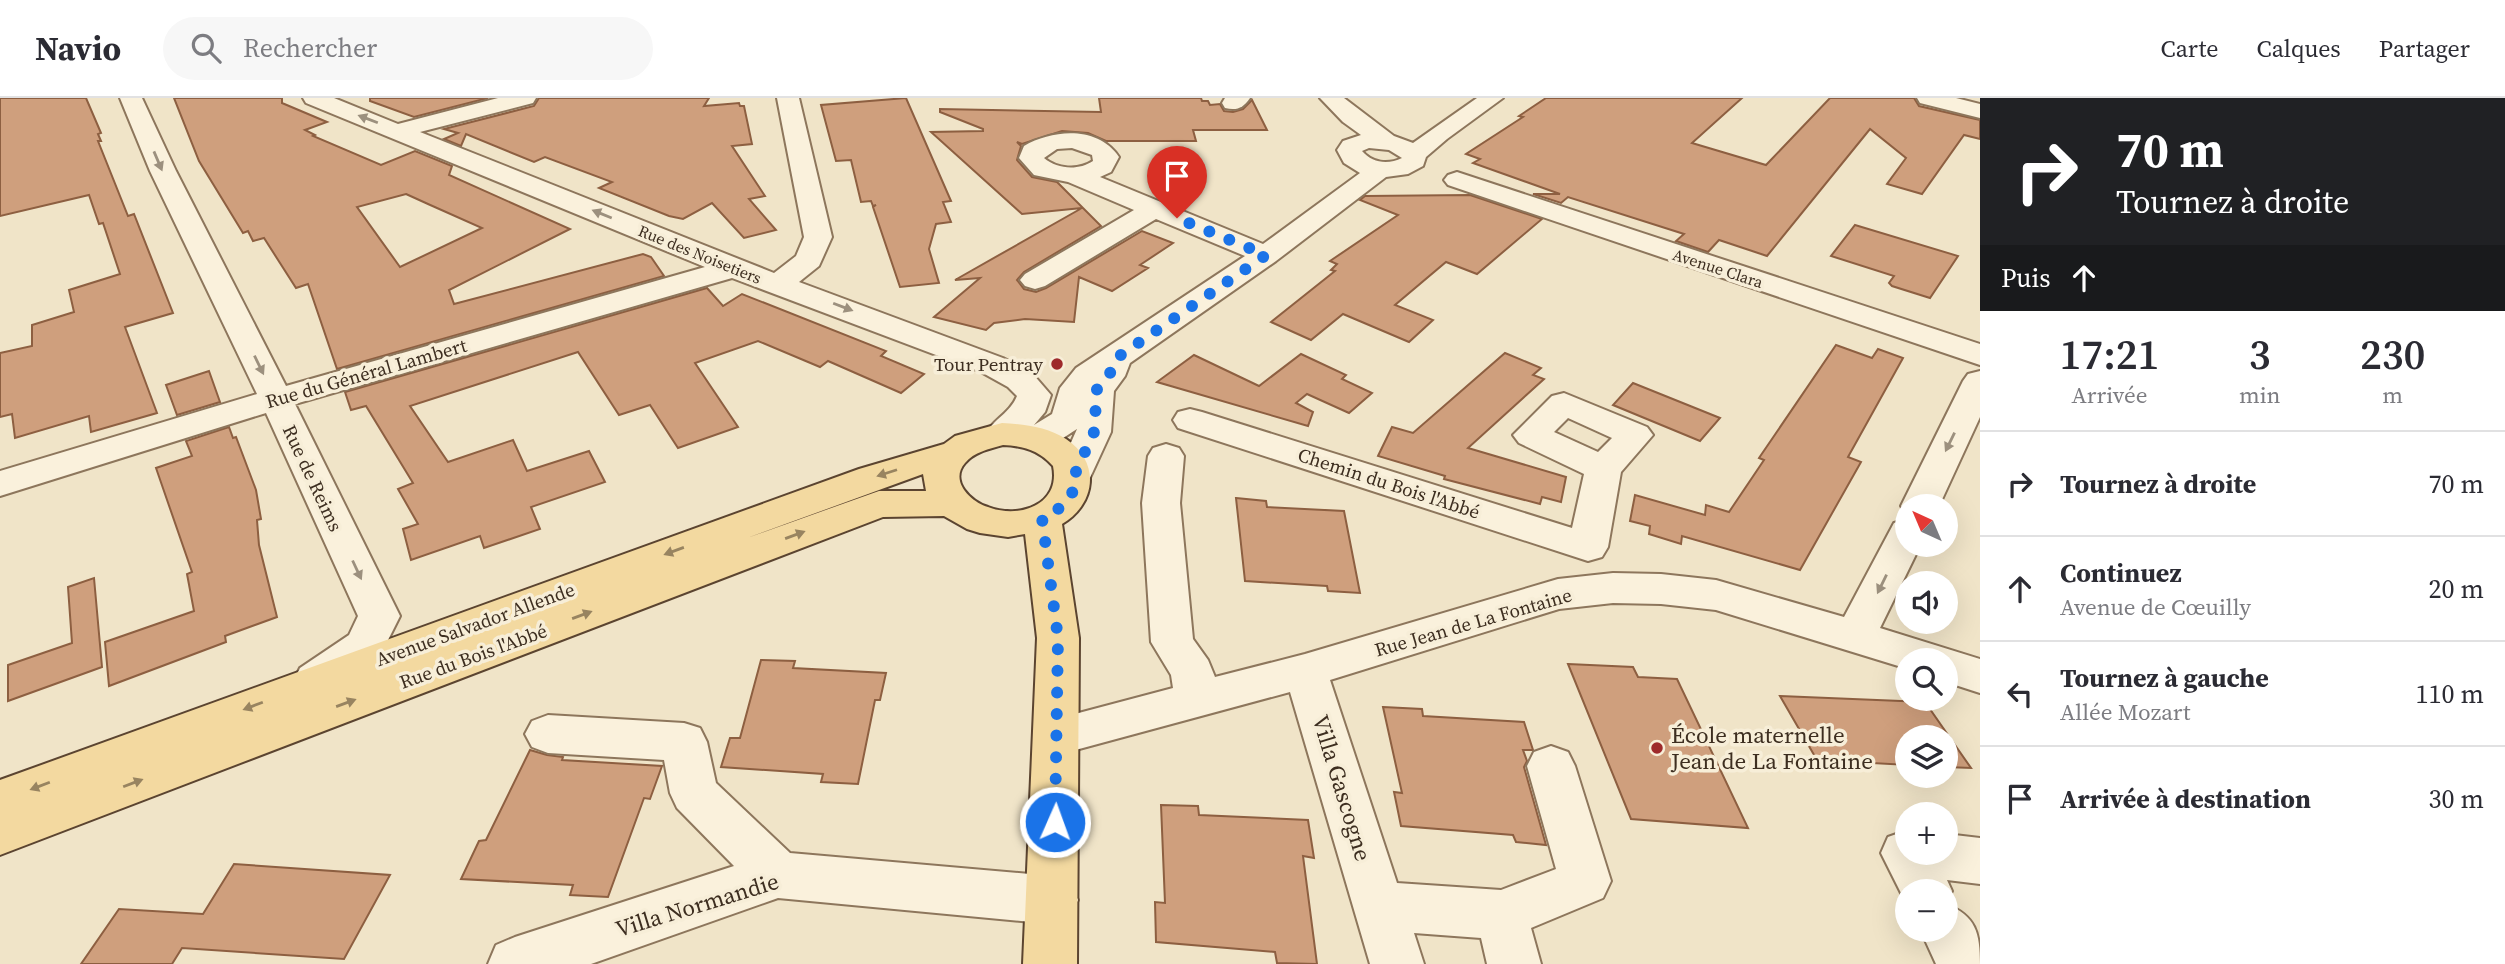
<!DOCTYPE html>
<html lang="fr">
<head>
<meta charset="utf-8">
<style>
	:root { --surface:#fff; --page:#f7f7f7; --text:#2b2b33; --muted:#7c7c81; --line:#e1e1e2 }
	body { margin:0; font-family:"Source Serif 4",serif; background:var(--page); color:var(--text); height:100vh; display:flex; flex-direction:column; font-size:26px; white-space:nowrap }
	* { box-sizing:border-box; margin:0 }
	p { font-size:23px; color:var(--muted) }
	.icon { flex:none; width:38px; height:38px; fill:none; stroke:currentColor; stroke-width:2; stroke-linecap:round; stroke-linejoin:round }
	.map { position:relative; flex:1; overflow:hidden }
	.panel { display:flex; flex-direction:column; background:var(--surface); width:525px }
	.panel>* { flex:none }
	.guide { background:#202124; color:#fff; overflow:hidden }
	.needle { width:46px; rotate:316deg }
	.buttons { position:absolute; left:1895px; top:396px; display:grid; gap:14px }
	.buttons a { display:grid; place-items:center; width:63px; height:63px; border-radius:50%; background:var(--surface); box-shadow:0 7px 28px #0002; font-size:35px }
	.pin { position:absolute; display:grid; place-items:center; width:60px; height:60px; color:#fff; margin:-72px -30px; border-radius:50% 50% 50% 0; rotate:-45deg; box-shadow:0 0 7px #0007 }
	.pin .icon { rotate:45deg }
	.me { position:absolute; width:77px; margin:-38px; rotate:2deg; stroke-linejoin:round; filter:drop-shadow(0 0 5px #0008) }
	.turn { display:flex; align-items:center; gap:24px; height:147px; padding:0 21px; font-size:32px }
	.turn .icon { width:91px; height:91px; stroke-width:2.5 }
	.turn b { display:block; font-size:49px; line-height:60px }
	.then { display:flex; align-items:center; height:66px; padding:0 21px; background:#0003; gap:14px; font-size:26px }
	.eta { display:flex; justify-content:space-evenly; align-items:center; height:119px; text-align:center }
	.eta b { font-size:42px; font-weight:600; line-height:49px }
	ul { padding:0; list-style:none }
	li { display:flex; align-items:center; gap:21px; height:105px; padding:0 21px; border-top:2px solid var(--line) }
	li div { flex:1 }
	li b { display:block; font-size:26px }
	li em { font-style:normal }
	header { display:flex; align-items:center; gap:42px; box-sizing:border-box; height:98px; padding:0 35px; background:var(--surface); border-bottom:2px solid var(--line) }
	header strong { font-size:33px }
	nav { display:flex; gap:38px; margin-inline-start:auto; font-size:24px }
	.search { width:490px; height:63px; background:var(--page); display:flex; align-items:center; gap:18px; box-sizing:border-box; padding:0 24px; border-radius:38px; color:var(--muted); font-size:26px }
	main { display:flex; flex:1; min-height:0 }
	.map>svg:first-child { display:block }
	.building { fill:#cf9f7d; stroke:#8d5f41; stroke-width:2; fill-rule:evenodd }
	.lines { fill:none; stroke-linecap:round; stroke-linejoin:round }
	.minor-casing { stroke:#8d765c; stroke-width:4 }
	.major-casing { stroke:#5b4430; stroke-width:4 }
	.minor { fill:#faf1dc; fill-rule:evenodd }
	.major { fill:#f3d9a0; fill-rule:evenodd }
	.oneway { fill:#9c907e }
	.oneway2 { fill:#988460 }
	.route { stroke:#1a73e8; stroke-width:12; stroke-dasharray:0 21.6 }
	.poi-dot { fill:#9e2a2b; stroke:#f7eed8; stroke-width:2.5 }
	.labels { text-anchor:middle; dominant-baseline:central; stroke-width:7; stroke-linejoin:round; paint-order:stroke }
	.far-street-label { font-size:16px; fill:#3d2e20; stroke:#f7eed8 }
	.poi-label { font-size:19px; fill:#3d2e20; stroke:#f7eed8; text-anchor:end }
	.street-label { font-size:19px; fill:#3d2e20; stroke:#f7eed8 }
	.near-poi-label { font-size:23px; fill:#3d2e20; stroke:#f7eed8; text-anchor:start }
	.near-street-label { font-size:23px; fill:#3d2e20; stroke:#f7eed8 }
</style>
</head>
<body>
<header>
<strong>Navio</strong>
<div class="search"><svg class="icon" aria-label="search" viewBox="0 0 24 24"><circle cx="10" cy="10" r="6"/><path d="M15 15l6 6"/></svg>Rechercher</div>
<nav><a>Carte</a><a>Calques</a><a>Partager</a></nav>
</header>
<main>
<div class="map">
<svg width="1980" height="866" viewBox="0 0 1980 866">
	<rect width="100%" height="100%" fill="#f0e4c8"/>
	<!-- building -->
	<g class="building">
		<polygon points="0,0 86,0 101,35 98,36 101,43 98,43 128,118 134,116 173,215 125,229 157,315 91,334 89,318 15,340 12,316 0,319 0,255 32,248 32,227 74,214 69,192 120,176 103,125 99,126 89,97 0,118"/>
		<path d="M174 0H282V5L327 24 305 32 315 37 313 38 381 67 415 53 452 68 449 77 570 131 449 192 454 206 643 156 651 159 664 178 337 271 308 186 296 190 264 140 253 143 248 133 243 135 199 63ZM406 96 428 106 482 130 400 169 357 109Z"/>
		<polygon points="370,0 488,0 414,19 370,3"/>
		<polygon points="539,0 709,0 704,8 739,5 740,8 744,8 752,46 732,48 765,98 749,101 776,132 744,140 712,105 683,121 669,118 599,90 612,84 545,59 534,64 466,36 461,48 444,41 458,35 444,31 534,8"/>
		<polygon points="906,0 951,103 943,104 951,124 936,126 929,151 939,185 900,189 873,109 876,107 873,108 871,103 861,104 851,62 836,63 821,7"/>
		<polygon points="1099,0 1201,0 1202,3 1208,3 1210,7 1220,6 1224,13 1233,14 1243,11 1252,2 1267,32 1193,32 1196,43 1106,43 1088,35 1062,33 1022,46 1017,44 1021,48 1017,62 1032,79 1057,84 1101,128 1024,174 1017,182 1024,191 1036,194 1046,190 1142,133 1173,145 1140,167 1148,170 1112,193 1079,179 1074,224 1025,221 994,225 986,232 934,219 980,180 955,182 1082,110 1022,116 931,34 983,33 983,31 940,14 940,11 1101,14"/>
		<polygon points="1546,0 1742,0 1692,45 1766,67 1830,0 1914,0 1919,8 1980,22 1980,41 1964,37 1922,96 1887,86 1906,60 1870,31 1767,158 1719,142 1708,154 1676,143 1684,136 1568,99 1561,105 1533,96 1560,96 1473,65 1480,61 1466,56 1523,19 1519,18"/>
		<polygon points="1470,97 1542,121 1477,176 1446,164 1395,207 1433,222 1409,244 1343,216 1311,242 1271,224 1335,173 1331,172 1337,166 1330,163 1398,117 1360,102 1365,98"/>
		<polygon points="1855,127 1958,158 1930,200 1892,188 1889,185 1894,178 1831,158"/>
		<polygon points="707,190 723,208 742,196 886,253 881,258 924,276 901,295 828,263 820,269 758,243 695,265 738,329 678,350 650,307 619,317 578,254 410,308 448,364 513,342 527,373 589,353 605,384 531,409 540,431 484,450 480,438 411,462 403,431 418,426 398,391 413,385 366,308 351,312 345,294"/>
		<polygon points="1836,247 1872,260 1878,251 1903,260 1848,359 1861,364 1800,472 1682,438 1681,446 1649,436 1650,428 1630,423 1635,397 1705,417 1706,407 1729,414 1764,362 1759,360"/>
		<polygon points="1505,255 1541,270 1533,277 1544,281 1468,350 1566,379 1561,404 1542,399 1540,406 1444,381 1445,378 1378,358 1392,329 1413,335"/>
		<polygon points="1301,256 1346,277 1342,281 1372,295 1349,315 1307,296 1296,305 1313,314 1308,328 1157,284 1194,257 1259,288"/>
		<polygon points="209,273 220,304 177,317 166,287"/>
		<polygon points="1633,285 1720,320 1700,343 1613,307"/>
		<polygon points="229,329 233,340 236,339 256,392 261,421 257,422 259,447 277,519 225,538 226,544 109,588 105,544 194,513 187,476 192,474 156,370 192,358 186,343"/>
		<polygon points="1236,400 1266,403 1267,409 1344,413 1360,495 1328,493 1327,488 1245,483"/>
		<polygon points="94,480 102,569 8,603 8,567 72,545 68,489"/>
		<polygon points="761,562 795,563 793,570 886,575 880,602 875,602 858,686 821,684 823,676 721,669 730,640 740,640"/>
		<polygon points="1568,566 1633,569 1638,579 1677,581 1748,730 1631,721"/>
		<polygon points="1780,598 1925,604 1971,670 1946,669 1946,639 1908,639 1908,667 1817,662"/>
		<polygon points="1383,609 1422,611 1423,618 1524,624 1533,652 1523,652 1527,663 1524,669 1546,747 1516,744 1513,737 1401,728 1394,694 1402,695"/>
		<polygon points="530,652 547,657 563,659 562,662 662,668 650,701 644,700 608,799 570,797 573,787 461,781 479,743 486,742"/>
		<polygon points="1161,707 1198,708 1199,717 1308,722 1314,760 1303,758 1317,866 1277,865 1275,854 1156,844 1155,804 1165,805"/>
		<polygon points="234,766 390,777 344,861 182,850 172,866 81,866 119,811 203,816"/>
	</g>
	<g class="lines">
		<defs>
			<g id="minor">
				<path d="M120 0H142L176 73 286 288 705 169 306 5 303 0H334L398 26 498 0H536L533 5 420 34 774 175 796 158 804 139 777 0H799L832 139 819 168 799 184 1003 260 1032 275 1051 297 1045 314 1034 327 1052 316 1060 290 1076 270 1245 158 1156 121 1045 188 1035 191 1025 188 1020 182 1025 176 1134 112 1068 84 1034 77 1019 60 1024 48C1054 31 1098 28 1119 59L1111 74 1100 79 1263 146 1360 75 1344 65 1337 52 1343 43 1361 37 1343 24 1320 0H1344L1394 38 1413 45 1477 0H1503L1447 41 1426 59 1423 68 1408 76 1386 79 1276 163 1130 265 1125 278 1114 293 1111 334 1088 384 1075 388 1062 384 1057 376 1077 331C1059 342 1045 355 1024 349L1020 339 1002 347 990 344 985 336C994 321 1010 315 1017 298L1008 289 981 274 732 180 295 306 400 518 379 560 332 594 316 599 300 594 294 582 300 570 349 537 358 518 266 315 0 398V373L257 296 150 73ZM1072 50 1092 57 1093 63C1078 73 1057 71 1044 60L1057 51ZM1369 50 1389 52 1402 60C1388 67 1372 65 1362 53Z"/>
				<path d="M1225 0H1250C1243 10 1237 13 1225 10L1222 5Z"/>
				<polygon points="1917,0 1956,0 1980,6 1980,20 1920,5"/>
				<polygon points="1457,74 1980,246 1980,267 1448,87 1444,82 1448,77"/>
				<polygon points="1980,273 1980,319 1939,408 1908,408 1907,417 1901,408 1963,283 1968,276"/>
				<path d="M1564 295 1647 329 1653 337 1621 374 1608 449 1602 459 1588 463 1178 330 1173 322 1178 314 1190 311 1202 314 1572 430 1584 376 1519 345 1513 337 1552 298ZM1568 320 1612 340 1598 354 1554 334Z"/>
				<polygon points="1166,346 1179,350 1184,358 1180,405 1193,541 1208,562 1215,579 1305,556 1558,481 1613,475 1661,476 1716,482 1844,519 1894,425 1908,421 1908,446 1921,446 1880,530 1980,561 1980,595 1946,584 1946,562 1908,562 1908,571 1716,512 1661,506 1613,505 1559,511 1330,582 1397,785 1501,792 1556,771 1527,668 1534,654 1551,648 1568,654 1575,668 1611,783 1603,800 1531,830 1541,866 1487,866 1481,840 1414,835 1424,866 1370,866 1290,594 1057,657 1041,651 1034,638 1041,625 1173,590 1171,577 1151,544 1142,405 1148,358 1153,350"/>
				<polygon points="548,617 684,625 700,630 707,644 716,685 790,755 1052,778 1070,785 1078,802 1070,819 1052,826 778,800 591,866 488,866 496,847 515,839 734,768 677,710 670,695 664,662 548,655 532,649 525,636 532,623"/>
				<path d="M1908 732V754H1946V736L1980 740V786L1947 782 1952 793 1946 806C1976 818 1980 835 1980 866H1936L1920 831H1946V793H1908V809L1881 755 1888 739Z"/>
			</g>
			<path id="major" d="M1002 325C1023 326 1048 329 1066 341 1101 364 1096 406 1062 426L1079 540 1077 866H1023L1037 540 1025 436 1008 439 980 435 967 431 944 418 883 419 0 757V682L859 371 944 346 955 338ZM1003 347C1023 348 1039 352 1053 368 1061 407 1019 421 988 409 971 404 949 383 965 365 974 354 989 351 1003 347ZM923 376 926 393H879L747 440Z"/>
		</defs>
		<!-- minor casing -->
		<use href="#minor" class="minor-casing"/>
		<!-- major casing -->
		<use href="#major" class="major-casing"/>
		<!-- minor -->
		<use href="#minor" class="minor"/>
		<!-- major -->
		<use href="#major" class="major"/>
	</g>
	<!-- one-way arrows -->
	<defs><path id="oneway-solid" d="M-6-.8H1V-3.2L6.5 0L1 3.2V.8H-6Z" transform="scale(1.75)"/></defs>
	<g class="oneway">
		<use href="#oneway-solid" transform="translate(368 21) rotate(-159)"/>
		<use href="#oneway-solid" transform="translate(158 63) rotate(67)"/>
		<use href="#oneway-solid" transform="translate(602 116) rotate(-158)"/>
		<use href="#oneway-solid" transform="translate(843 209) rotate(21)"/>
		<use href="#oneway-solid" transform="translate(259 267) rotate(64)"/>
		<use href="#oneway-solid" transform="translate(1950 344) rotate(116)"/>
		<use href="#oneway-solid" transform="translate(357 472) rotate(65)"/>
		<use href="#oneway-solid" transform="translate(1882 486) rotate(116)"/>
	</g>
	<g class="oneway2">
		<use href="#oneway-solid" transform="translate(887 375) rotate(162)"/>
		<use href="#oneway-solid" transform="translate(795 437) rotate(-20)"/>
		<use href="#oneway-solid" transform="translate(674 453) rotate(160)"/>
		<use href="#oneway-solid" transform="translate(582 517) rotate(-20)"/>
		<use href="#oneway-solid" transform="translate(346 605) rotate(-20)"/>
		<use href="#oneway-solid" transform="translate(253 608) rotate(159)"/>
		<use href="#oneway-solid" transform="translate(133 685) rotate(-21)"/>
		<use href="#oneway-solid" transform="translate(40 688) rotate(159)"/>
	</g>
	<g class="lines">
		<!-- route -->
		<polyline class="route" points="1055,724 1058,540 1042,420 1057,412 1069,401 1075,389 1075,376 1094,334 1097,291 1109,278 1115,261 1266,157 1177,120"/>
	</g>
	<!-- markers -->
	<g class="poi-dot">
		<circle cx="1057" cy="266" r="7"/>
		<circle cx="1657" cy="650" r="7"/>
	</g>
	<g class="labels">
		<!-- far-street labels -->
		<g class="far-street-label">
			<text transform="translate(700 156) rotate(22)">Rue des Noisetiers</text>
			<text transform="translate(1718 170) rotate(18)">Avenue Clara</text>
		</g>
		<!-- poi labels -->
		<g class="poi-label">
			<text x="1043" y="266">Tour Pentray</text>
		</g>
		<!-- street labels -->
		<g class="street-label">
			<text transform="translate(366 275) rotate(-16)">Rue du Général Lambert</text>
			<text transform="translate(313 380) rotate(65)">Rue de Reims</text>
			<text transform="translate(1389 385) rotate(18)">Chemin du Bois l'Abbé</text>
			<text transform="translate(1473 524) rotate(-16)">Rue Jean de La Fontaine</text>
			<text transform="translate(475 526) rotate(-20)">Avenue Salvador Allende</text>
			<text transform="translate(473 558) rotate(-20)">Rue du Bois l'Abbé</text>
		</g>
		<!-- near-poi labels -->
		<g class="near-poi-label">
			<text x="1671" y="637">École maternelle<tspan x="1671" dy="26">Jean de La Fontaine</tspan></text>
		</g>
		<!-- near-street labels -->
		<g class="near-street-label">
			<text transform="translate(1342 690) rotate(73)">Villa Gascogne</text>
			<text transform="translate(697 807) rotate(-17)">Villa Normandie</text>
		</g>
	</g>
</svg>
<div class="buttons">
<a><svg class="needle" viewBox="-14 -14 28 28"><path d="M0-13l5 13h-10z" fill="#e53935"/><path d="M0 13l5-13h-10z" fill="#7c7c81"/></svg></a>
<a><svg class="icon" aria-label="sound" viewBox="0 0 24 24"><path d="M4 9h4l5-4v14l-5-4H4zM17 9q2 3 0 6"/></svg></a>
<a><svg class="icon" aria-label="search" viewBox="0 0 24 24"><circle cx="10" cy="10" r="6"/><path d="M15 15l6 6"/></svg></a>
<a><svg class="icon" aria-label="layers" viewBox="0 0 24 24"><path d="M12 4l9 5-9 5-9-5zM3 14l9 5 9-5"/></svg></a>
<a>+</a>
<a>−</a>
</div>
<div class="pin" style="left:1177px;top:120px;background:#d93025"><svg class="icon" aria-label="arrive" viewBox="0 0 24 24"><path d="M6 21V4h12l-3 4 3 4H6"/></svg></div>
<svg class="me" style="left:1055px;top:724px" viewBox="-20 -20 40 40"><circle r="17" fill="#1a73e8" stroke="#fff" stroke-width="3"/><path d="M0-11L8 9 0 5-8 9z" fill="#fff"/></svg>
</div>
<section class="panel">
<div class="guide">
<div class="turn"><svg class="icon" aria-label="right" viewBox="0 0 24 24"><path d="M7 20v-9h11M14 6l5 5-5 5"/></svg><div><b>70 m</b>Tournez à droite</div></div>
<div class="then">Puis<svg class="icon" aria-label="ahead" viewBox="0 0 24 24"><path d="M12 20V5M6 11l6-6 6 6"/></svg></div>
</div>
<div class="eta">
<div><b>17:21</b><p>Arrivée</p></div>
<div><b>3</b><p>min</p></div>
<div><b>230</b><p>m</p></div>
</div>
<ul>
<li><svg class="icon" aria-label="right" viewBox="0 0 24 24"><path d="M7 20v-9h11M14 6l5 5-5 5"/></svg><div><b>Tournez à droite</b></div><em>70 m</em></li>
<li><svg class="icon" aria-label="ahead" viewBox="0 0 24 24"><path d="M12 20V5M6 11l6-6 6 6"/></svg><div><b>Continuez</b><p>Avenue de Cœuilly</p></div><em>20 m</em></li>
<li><svg class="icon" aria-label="left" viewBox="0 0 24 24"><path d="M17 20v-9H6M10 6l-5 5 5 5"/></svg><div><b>Tournez à gauche</b><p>Allée Mozart</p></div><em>110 m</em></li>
<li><svg class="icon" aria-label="arrive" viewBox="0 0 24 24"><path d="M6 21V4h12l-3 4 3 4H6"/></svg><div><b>Arrivée à destination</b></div><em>30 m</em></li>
</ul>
</section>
</main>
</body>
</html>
